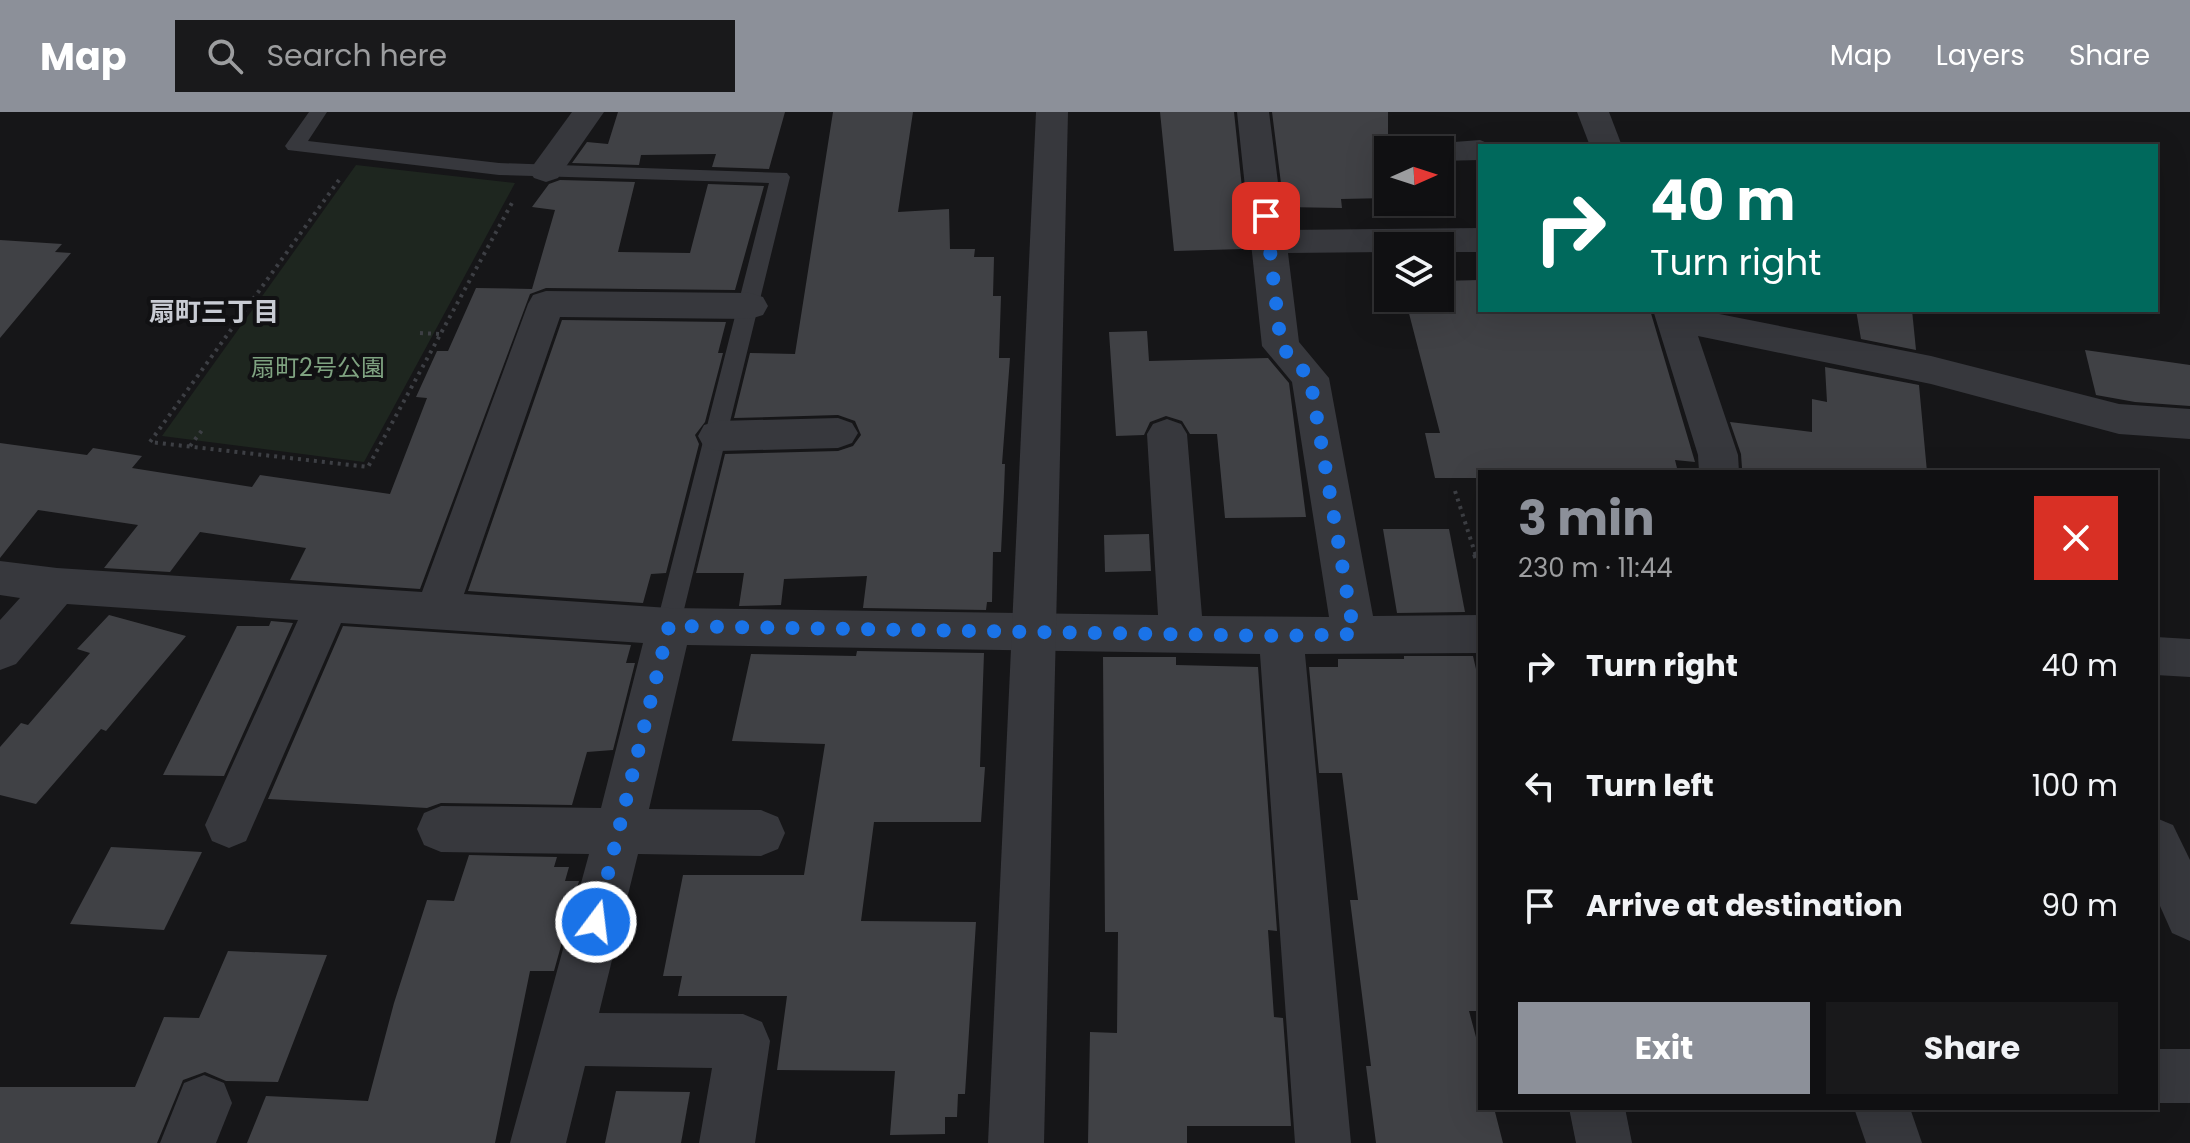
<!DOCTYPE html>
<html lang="en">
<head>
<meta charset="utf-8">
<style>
	:root { --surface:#101012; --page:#19191b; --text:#f1f3f6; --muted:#9c9d9f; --line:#303032; --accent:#8c9099 }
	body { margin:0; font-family:Poppins,"Noto Sans JP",sans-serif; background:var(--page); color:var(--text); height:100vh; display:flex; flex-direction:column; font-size:30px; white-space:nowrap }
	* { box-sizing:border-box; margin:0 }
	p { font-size:26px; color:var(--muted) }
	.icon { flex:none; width:44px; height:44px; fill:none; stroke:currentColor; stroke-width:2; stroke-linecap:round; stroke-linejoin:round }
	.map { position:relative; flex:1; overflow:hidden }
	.side { position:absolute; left:1478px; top:358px; width:680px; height:640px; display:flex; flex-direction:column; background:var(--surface); border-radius:0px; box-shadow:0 8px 32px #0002,0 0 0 2px var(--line) }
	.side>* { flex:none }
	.hud { position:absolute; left:1478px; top:32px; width:680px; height:168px; border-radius:0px; box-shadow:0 8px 32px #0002,0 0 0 2px var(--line); background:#00695c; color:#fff; overflow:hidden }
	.needle { width:52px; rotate:87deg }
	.controls { position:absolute; left:1374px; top:24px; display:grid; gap:16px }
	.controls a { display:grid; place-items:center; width:80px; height:80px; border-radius:0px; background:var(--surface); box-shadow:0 8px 32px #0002,0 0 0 2px var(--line); font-size:40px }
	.pin { position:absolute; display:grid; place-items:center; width:68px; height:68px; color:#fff; margin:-34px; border-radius:16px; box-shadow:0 4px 12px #0006 }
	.me { position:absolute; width:88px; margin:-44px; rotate:15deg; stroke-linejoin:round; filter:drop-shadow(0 0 6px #0008) }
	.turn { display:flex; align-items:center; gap:28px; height:168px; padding:0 40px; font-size:36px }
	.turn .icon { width:104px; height:104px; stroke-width:2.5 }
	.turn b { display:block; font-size:56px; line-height:68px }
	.round { display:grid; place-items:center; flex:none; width:84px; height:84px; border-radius:0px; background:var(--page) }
	.overview { display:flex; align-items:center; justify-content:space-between; height:136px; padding:0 40px }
	h1 { font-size:48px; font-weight:700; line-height:60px; color:var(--accent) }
	.button { display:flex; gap:16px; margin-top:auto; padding:16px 40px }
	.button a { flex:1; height:92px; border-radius:0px; background:var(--accent); color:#fff; font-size:32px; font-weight:700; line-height:92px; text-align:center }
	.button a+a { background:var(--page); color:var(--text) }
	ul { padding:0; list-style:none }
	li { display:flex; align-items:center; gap:24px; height:120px; padding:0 40px }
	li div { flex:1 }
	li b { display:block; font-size:30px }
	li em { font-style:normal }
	header { display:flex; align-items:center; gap:48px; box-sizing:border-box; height:112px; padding:0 40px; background:var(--accent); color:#fff }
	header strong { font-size:38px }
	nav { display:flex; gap:44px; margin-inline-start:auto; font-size:28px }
	.search { width:560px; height:72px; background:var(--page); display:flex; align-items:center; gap:20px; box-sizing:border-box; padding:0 28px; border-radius:0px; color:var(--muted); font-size:30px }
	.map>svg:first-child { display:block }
	.green { fill:#1e261f }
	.building { fill:#404145 }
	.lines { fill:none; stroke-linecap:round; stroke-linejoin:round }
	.path-far1 { stroke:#3d3f44; stroke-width:4; stroke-dasharray:3 5; stroke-linecap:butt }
	.path { stroke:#3d3f44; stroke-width:6; stroke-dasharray:4 7; stroke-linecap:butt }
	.service { fill:#37383d; fill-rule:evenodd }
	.minor { fill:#37383d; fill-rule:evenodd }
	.tertiary { fill:#37383d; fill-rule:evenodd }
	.route { stroke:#1a73e8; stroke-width:14; stroke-dasharray:0 25.2 }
	.labels { text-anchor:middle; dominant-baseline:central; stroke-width:8; stroke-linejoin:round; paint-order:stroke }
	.park-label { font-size:24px; fill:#7fa381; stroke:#111113 }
	.neighbourhood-label { font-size:26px; font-weight:bold; fill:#c9ccd4; stroke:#111113 }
</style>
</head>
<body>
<header>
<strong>Map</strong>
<div class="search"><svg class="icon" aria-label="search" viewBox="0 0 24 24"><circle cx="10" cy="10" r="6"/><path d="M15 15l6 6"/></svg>Search here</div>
<nav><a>Map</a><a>Layers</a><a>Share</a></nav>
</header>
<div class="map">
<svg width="2190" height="1031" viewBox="0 0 2190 1031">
	<rect width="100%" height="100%" fill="#161618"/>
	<!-- green -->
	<polygon class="green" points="356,53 515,71 364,350 162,324"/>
	<!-- building -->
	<g class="building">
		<polygon points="618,0 785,0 769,57 712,55 716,42 641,43 639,53 572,51 587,30 608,32"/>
		<polygon points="833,0 913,0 898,100 949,97 950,137 975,137 974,145 994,145 993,184 1001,184 999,246 1010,246 1002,352 1005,352 1004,380 1001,440 993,440 992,490 987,490 986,498 863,496 867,464 784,467 781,493 739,494 744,461 696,461 725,342 838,339 853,334 861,323 855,309 838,303 734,306 750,241 795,242"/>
		<polygon points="1160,0 1234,0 1244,95 1236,95 1243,137 1174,139"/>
		<polygon points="1272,0 1388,0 1388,86 1341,87 1342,96 1284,95"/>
		<polygon points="560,68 635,70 618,140 690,141 708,72 764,74 735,178 546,176 530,182 420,477 290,468 306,436 200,420 170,460 104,456 138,413 38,398 0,446 0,331 87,343 93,336 142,344 132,356 252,375 260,363 390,382 427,286 416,285 437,239 448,239 476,176 532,177 555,98 532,95 549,72"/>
		<polygon points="0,128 62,132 55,140 71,141 0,226"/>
		<polygon points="1480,168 1480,198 1650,198 1695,350 1675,348 1678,360 1480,360 1480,366 1435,366 1425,321 1440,321 1405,186 1440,186 1440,169"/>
		<polygon points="1856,198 1912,198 1916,238 1861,227"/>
		<polygon points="562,208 726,210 718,241 723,241 705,310 695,323 699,332 666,461 651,462 643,491 468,479"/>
		<polygon points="1147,219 1149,249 1268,246 1289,271 1306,405 1225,406 1217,322 1190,322 1182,309 1166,304 1150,310 1144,323 1116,324 1109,220"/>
		<polygon points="2085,238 2190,253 2190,294 2135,290 2096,283"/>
		<polygon points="1825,255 1919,273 1927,360 1779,360 1742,356 1741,342 1730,310 1812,320 1812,287 1827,290"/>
		<polygon points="1383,417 1449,417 1465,500 1397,501"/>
		<polygon points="1149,422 1151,459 1105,460 1104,423"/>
		<polygon points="109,503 186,524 106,619 101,617 36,692 0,683 0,635 21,611 28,613 90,541 77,537"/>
		<polygon points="271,509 293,511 224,664 163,663 237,514 269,514"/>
		<polygon points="343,514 631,533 626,551 635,551 613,638 587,640 572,693 441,691 427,696 268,687"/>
		<polygon points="857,539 984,541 980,655 985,655 981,710 874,710 861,809 976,810 965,982 958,982 957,1005 945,1005 945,1022 890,1023 895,959 777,958 787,884 678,884 682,864 663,864 683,763 804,763 825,632 732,629 751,542 856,544"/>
		<polygon points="1404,544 1473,544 1476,557 1480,557 1480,899 1469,899 1480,940 1480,996 1494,996 1503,1031 1376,1031 1366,954 1371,954 1350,788 1358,788 1342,661 1319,661 1309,555 1338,555 1338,547 1404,547"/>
		<polygon points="1103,545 1176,545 1176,553 1258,555 1277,819 1268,818 1274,905 1283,906 1291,1014 1187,1014 1187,1031 1088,1031 1090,920 1117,921 1118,820 1105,820"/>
		<polygon points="111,735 202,740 164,818 70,812"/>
		<polygon points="469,743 557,745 554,755 569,755 565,769 579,769 554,859 530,859 495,1031 247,1031 266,984 368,989 394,891 427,788 454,789"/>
		<polygon points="228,839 327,843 278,970 226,969 205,960 183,968 157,1031 0,1031 0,975 135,975 164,905 199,906"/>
		<polygon points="616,979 690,980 681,1031 605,1031"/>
	</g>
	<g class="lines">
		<!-- path-far1 -->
		<g class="path-far1">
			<polyline points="339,68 150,330 368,355 513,89"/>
			<polyline points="420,221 440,222"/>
			<polyline points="190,334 203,317"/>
			<polyline points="1455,379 1476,444"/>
		</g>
		<!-- path -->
		<polyline class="path" points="1475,442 1480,456"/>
		<!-- service -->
		<polygon class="service" points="309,0 327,0 308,29 499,51 787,61 790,65 678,522 669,525 660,522 656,514 769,71 499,63 288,38 285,34"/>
		<!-- minor -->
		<g class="minor">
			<polygon points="572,0 604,0 558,66 546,70 534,66 529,59"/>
			<polygon points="1237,0 1269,0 1284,118 1480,116 1480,140 1440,140 1440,134 1388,134 1388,140 1288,141 1299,230 1329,266 1373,504 1480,503 1480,541 1305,542 1351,1031 1295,1031 1260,542 687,533 649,697 761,698 778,705 785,721 778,737 761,744 638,742 599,901 743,902 762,910 770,929 755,1031 699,1031 712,956 585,954 566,1031 510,1031 589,742 441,740 424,733 417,717 424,701 441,694 601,696 643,531 341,511 246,729 229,736 212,729 205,713 298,508 67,492 16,552 0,558 0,508 20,486 0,483 0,449 57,456 422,480 528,192 533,183 546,179 750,181 763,185 768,194 763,203 750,207 560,205 464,482 669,496 1158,503 1147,322 1153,312 1167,307 1181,312 1187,322 1202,504 1329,505 1292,270 1262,234"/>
			<polygon points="1577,0 1609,0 1622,34 1590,34"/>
			<polygon points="1480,28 1494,34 1480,34 1480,48 1440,49 1440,38 1424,38 1428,32"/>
			<polygon points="1653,198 1699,198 1931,244 2119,292 2190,297 2190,327 2119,322 1931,272 1698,224 1738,343 1739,360 1699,360 1698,343"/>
			<polygon points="838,306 852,311 858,321 852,331 838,336 718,339 704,335 698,324 704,313 718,309"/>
			<polygon points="2156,525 2190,527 2190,565 2156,563"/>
			<polygon points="2156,706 2173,713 2190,748 2190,829 2172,821 2156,785"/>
			<rect x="2156" y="937" width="34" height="54"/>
			<polygon points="204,963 224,971 232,991 216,1031 160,1031 184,971"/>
			<polygon points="1569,996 1625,996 1632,1031 1576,1031"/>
			<polygon points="1854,996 1910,996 1922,1031 1866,1031"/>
		</g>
		<!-- tertiary -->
		<polygon class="tertiary" points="1036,0 1068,0 1044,1031 988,1031"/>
	</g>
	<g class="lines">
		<!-- route -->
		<polyline class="route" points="596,810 669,514 1281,524 1354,522 1310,266 1281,234 1266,104"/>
	</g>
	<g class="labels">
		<!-- park labels -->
		<g class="park-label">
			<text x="318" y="255">扇町2号公園</text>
		</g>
		<!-- neighbourhood labels -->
		<g class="neighbourhood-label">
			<text x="214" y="200">扇町三丁目</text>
		</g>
	</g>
</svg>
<div class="controls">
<a><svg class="needle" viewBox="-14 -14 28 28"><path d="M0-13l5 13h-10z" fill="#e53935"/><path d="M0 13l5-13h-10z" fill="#9c9d9f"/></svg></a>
<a><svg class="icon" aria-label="layers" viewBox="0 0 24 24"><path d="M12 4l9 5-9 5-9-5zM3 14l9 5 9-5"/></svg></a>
</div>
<div class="pin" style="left:1266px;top:104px;background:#d93025"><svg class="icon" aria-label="arrive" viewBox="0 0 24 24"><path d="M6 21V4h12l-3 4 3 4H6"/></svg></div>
<svg class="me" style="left:596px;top:810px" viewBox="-20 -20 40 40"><circle r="17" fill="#1a73e8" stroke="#fff" stroke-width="3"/><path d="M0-11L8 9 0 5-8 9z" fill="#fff"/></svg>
<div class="hud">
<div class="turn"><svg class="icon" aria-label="right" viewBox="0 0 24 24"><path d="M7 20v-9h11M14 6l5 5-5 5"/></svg><div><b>40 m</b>Turn right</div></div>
</div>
<section class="side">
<div class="overview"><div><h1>3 min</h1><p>230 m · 11:44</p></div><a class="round" style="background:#d93025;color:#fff"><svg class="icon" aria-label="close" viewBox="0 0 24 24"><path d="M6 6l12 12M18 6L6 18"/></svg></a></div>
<ul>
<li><svg class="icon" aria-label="right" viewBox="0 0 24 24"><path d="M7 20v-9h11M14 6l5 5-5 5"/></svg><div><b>Turn right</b></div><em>40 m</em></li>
<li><svg class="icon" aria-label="left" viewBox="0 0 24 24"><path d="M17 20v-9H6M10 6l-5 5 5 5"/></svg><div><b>Turn left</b></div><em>100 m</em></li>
<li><svg class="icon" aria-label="arrive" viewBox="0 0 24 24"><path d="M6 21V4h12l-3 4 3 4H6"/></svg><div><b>Arrive at destination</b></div><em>90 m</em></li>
</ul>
<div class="button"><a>Exit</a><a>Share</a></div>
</section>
</div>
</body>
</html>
